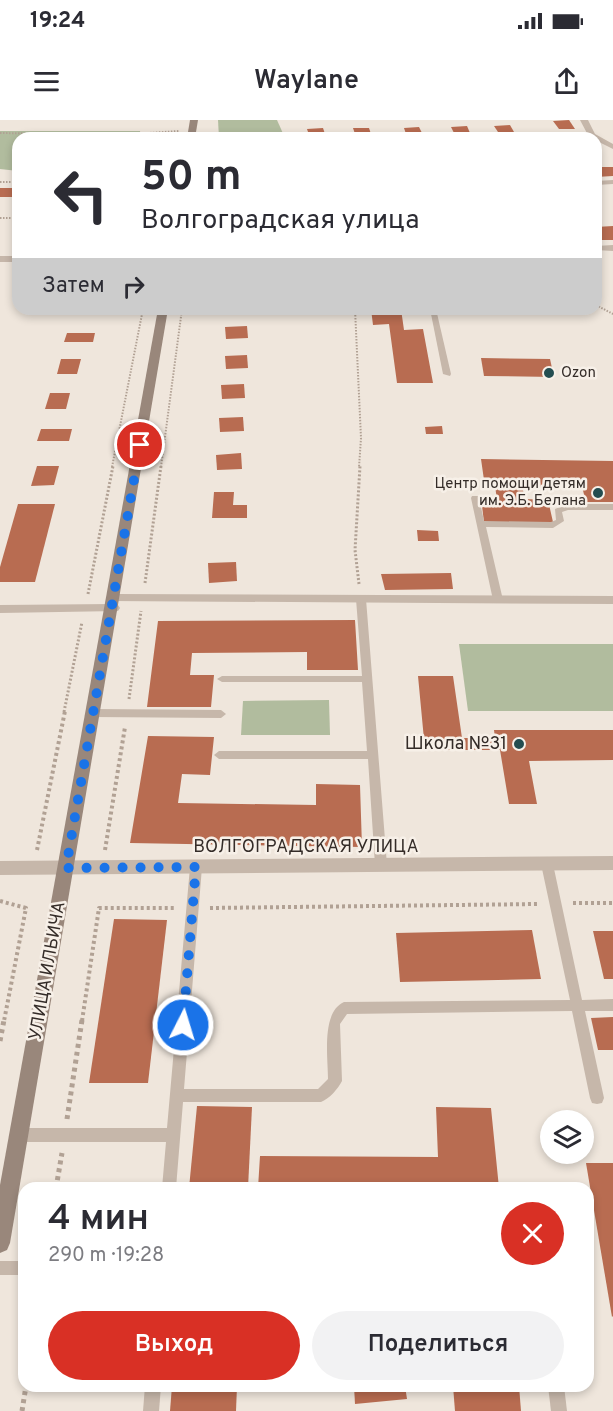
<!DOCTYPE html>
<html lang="ru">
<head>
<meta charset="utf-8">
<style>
	:root { --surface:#fff; --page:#f2f2f3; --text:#2b2b33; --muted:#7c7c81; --accent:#d93025 }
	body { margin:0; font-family:Overpass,sans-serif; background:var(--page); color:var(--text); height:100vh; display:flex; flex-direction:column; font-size:22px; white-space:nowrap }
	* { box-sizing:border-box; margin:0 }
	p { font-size:20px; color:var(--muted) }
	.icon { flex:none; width:33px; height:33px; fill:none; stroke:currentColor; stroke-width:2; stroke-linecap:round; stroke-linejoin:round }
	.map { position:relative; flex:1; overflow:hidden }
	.sheet { position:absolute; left:18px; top:1062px; width:576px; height:210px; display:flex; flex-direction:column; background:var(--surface); border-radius:18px; box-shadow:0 3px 9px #0003 }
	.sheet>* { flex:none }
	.hud { position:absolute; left:12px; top:12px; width:590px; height:183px; border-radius:18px; box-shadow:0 3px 9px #0003; background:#fff; color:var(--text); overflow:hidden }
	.controls { position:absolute; left:540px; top:990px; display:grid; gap:12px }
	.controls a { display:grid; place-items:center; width:54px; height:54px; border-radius:50%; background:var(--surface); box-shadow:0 3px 9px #0003; font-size:30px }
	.pin { position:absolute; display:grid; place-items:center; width:51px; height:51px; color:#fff; margin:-26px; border:3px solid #fff; border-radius:50%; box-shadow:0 2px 6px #0007 }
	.me { position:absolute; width:66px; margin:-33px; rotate:5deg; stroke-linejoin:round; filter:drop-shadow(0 0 4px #0008) }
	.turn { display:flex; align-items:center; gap:21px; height:126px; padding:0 30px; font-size:27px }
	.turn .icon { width:78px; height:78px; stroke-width:2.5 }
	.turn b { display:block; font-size:42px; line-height:51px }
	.then { display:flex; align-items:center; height:57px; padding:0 30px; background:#0003; gap:12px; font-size:22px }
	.round { display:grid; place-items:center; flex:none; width:63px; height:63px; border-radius:32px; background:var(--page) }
	.overview { display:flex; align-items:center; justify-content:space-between; height:102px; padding:0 30px }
	h1 { font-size:36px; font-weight:600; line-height:45px }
	.action { display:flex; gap:12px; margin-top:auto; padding:12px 30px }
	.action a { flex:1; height:69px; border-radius:36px; background:var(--accent); color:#fff; font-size:24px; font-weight:600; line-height:69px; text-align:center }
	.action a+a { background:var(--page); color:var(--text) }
	.status { display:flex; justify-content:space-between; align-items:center; height:42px; padding:0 30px; background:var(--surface); direction:ltr }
	.status svg { height:16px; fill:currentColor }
	header { display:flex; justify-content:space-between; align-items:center; height:78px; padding:0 30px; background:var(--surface); font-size:27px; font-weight:600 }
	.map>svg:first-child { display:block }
	.green { fill:#b1bc9e }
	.building { fill:#b86c51 }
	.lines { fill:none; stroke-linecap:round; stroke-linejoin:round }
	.path-far3 { stroke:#b1a194; stroke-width:2; stroke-dasharray:1.5 1.5; stroke-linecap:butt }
	.path-far2 { stroke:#b1a194; stroke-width:3; stroke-dasharray:2 2; stroke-linecap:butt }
	.path-far1 { stroke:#b1a194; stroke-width:4; stroke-dasharray:3 3; stroke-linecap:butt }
	.path { stroke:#b1a194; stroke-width:5; stroke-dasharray:4 4; stroke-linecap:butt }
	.lane { fill:#c6b7aa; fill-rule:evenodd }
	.street { fill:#c6b7aa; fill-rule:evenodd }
	.secondary { fill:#99877b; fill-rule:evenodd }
	.route { stroke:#1a73e8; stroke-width:10; stroke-dasharray:0 18 }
	.poi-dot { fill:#234d50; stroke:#f7f0e8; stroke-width:2 }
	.labels { text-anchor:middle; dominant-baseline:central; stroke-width:5; stroke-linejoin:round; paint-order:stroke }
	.far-poi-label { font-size:15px; fill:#342c28; stroke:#f7f0e8; text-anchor:start }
	.poi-label { font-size:18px; fill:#342c28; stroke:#f7f0e8; text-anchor:end }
	.street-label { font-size:18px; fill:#342c28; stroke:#f7f0e8 }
</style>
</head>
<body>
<div class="status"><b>19:24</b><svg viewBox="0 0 49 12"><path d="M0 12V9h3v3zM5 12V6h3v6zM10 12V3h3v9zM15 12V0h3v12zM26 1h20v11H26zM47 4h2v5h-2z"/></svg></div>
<header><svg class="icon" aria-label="menu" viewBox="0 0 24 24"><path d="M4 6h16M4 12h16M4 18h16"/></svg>Waylane<svg class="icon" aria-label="share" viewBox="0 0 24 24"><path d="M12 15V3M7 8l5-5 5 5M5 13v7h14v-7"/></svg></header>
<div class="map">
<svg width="613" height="1291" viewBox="0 0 613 1291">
	<rect width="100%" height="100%" fill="#efe6dc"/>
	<!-- green -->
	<g class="green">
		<polygon points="218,0 277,0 285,18 219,18"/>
		<polygon points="0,11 140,11 141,18 18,18 18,51 0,49"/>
		<polygon points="459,524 613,524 613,591 468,591"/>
		<polygon points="329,580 330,615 241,615 243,581"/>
	</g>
	<!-- building -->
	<g class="building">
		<polygon points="569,0 575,9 559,9 553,1"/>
		<polygon points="510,5 514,12 498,12 494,6"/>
		<polygon points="467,6 470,13 454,13 451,7"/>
		<polygon points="419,7 422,13 406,14 404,8"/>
		<polygon points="323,8 325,14 309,15 307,9"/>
		<polygon points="353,8 369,8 371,14 355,14"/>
		<polygon points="596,47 613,47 613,56 596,57"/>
		<rect x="0" y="68" width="18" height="9"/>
		<polygon points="613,106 613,120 599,120 600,122 596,123 596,107"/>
		<polygon points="78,189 104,189 101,195 75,195"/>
		<polygon points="371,189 401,189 404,210 423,209 433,263 397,263 389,204 373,205"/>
		<polygon points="247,206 248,218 226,219 225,207"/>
		<polygon points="67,213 95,213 93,222 64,222"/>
		<polygon points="247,235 248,248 226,249 225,236"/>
		<polygon points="481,238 550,239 554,257 484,256"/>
		<polygon points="61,239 81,239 77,254 57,254"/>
		<polygon points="244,264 245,278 222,279 221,265"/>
		<polygon points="50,273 70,273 66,289 45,289"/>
		<polygon points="243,297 244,311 220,312 219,298"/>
		<polygon points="442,306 443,314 426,314 425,307"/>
		<polygon points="41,309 72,309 69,321 37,321"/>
		<polygon points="241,333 242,349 217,350 216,335"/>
		<polygon points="481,339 613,341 613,382 586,382 580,359 555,359 557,368 541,368 540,361 521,361 525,379 548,380 553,402 484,402 481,378 497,379 494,360 484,360"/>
		<polygon points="37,346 59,346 54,365 31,366"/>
		<polygon points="214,372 234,372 233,385 247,385 247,398 212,398"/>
		<polygon points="18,384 55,384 35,462 0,462 0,447"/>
		<polygon points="417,410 438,411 439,421 418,421"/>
		<polygon points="236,442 237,461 209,463 208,443"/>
		<polygon points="451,453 453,469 385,470 381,454"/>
		<polygon points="355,500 358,550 307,550 307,532 192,533 190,555 214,555 211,587 147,587 158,501"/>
		<polygon points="418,556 453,556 462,618 495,618 494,610 613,610 613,640 529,641 537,684 509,684 500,630 425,630"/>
		<polygon points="148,616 214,617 210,655 182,654 178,683 316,685 316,664 360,665 362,727 130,723"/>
		<polygon points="114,799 167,800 148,963 89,963"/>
		<polygon points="532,810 541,859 400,862 396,813"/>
		<polygon points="593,811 613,811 613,859 604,859"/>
		<polygon points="613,897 613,930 598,930 591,898"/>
		<polygon points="197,986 252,987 248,1068 189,1068"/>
		<polygon points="436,987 491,988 499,1068 258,1068 260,1036 438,1037"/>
		<polygon points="586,1043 613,1043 613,1196 612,1197"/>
		<polygon points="172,1266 237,1266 236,1291 170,1291"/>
		<polygon points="354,1266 405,1266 407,1279 355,1284"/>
		<polygon points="453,1266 519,1266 521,1291 455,1291"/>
	</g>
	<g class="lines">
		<!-- path-far3 -->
		<g class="path-far3">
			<polyline points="0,13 120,15 179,11"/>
			<polyline points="0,62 18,62"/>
			<polyline points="0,98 18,98"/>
			<polyline points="596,185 613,194"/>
			<polyline points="355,189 361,318 359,347"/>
			<polyline points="112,347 143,189"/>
			<polyline points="161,347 182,189"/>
		</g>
		<!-- path-far2 -->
		<g class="path-far2">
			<polyline points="145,463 161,346"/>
			<polyline points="359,464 355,430 360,346"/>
			<polyline points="88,474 113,346"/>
			<polyline points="129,579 141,491"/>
			<polyline points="64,592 82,502"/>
		</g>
		<!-- path-far1 -->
		<g class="path-far1">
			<polyline points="37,730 65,591"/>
			<polyline points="105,730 125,607"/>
			<polyline points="0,781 26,788 4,901"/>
			<polyline points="573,783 613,783"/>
			<polyline points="210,788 538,784"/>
			<polyline points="82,901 99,788 175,788"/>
		</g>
		<!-- path -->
		<g class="path">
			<polyline points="0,921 4,900"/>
			<polyline points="67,999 82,900"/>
			<polyline points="56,1068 62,1033"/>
			<polyline points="22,1291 26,1266"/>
		</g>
		<!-- lane -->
		<g class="lane">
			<polygon points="613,60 613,64 596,65 596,61"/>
			<polygon points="430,189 436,189 451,254 450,256 443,254"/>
			<polygon points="472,376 478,376 479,378 484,401 551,402 556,400 555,389 567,384 613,384 613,390 568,390 562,392 564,401 553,408 486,407 503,480 498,483 493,480 471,378"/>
			<polygon points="361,476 366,479 387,745 385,748 381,750 377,748 375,745 368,639 219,639 214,635 219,631 367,631 362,562 222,562 217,559 222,556 362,556 356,479"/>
			<polygon points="94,589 221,590 226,594 221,598 94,597 89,593"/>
			<path d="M547 739 551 741 553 744 582 880 613 879V891H585L604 978 602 983 597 984 592 983 590 978 572 891 347 894 340 904 342 961C338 969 329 979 321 982H183L176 1068H162L166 1022H19L14 1020 12 1015 14 1010 19 1008H167L190 747 192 744 196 742 200 744 202 747 184 969H318L328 959C328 938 321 892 344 882L570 880 541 744 543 741Z"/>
			<rect x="0" y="1141" width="24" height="14"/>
			<polygon points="145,1266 161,1266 159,1291 143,1291"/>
			<polygon points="548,1266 564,1266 567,1291 551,1291"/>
		</g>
		<!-- street -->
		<g class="street">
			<polygon points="580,0 588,0 595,14 613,24 613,29 589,17"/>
			<polygon points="613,125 613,131 596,130 596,126"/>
			<rect x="0" y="136" width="18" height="6"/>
			<polygon points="114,474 613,476 613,484 109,481 108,478"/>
			<polygon points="113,484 118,485 120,488 118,491 0,493 0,485"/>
			<polygon points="613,736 613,750 0,755 0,741"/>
		</g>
		<!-- secondary -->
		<g class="secondary">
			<polygon points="190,0 198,0 195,18 187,18"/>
			<polygon points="158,189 168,189 10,1123 7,1130 0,1133 0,1065"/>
		</g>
	</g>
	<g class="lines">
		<!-- route -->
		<polyline class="route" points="140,325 66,748 196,747 183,905"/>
	</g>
	<!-- markers -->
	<g class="poi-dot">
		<circle cx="549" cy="253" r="6"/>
		<circle cx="598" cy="373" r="6"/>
		<circle cx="519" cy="624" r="6"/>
	</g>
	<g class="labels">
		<!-- far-poi labels -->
		<g class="far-poi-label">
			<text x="561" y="253">Ozon</text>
			<text x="586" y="364" text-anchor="end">Центр помощи детям<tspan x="586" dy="17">им. Э.Б. Белана</tspan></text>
		</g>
		<!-- poi labels -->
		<g class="poi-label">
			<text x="507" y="624">Школа №31</text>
		</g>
		<!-- street labels -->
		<g class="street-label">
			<text x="306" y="727">ВОЛГОГРАДСКАЯ УЛИЦА</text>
			<text transform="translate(48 851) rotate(-80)">УЛИЦА ИЛЬИЧА</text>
		</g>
	</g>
</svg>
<div class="controls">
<a><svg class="icon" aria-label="layers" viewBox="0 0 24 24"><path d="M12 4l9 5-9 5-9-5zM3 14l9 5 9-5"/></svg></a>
</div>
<div class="pin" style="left:140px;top:325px;background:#d93025"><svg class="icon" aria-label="arrive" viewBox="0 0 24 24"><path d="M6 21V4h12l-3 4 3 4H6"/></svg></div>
<svg class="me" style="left:183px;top:905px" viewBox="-20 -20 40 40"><circle r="17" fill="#1a73e8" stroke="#fff" stroke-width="3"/><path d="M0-11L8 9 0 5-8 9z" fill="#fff"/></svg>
<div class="hud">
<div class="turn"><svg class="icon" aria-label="left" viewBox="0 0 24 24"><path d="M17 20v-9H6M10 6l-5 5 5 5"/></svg><div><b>50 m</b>Волгоградская улица</div></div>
<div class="then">Затем<svg class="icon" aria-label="right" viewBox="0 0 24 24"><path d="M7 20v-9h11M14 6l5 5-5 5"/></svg></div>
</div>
<section class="sheet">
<div class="overview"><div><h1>4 мин</h1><p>290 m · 19:28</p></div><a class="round" style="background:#d93025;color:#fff"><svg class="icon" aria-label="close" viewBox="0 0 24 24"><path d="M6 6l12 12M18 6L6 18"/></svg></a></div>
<div class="action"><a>Выход</a><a>Поделиться</a></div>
</section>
</div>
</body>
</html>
